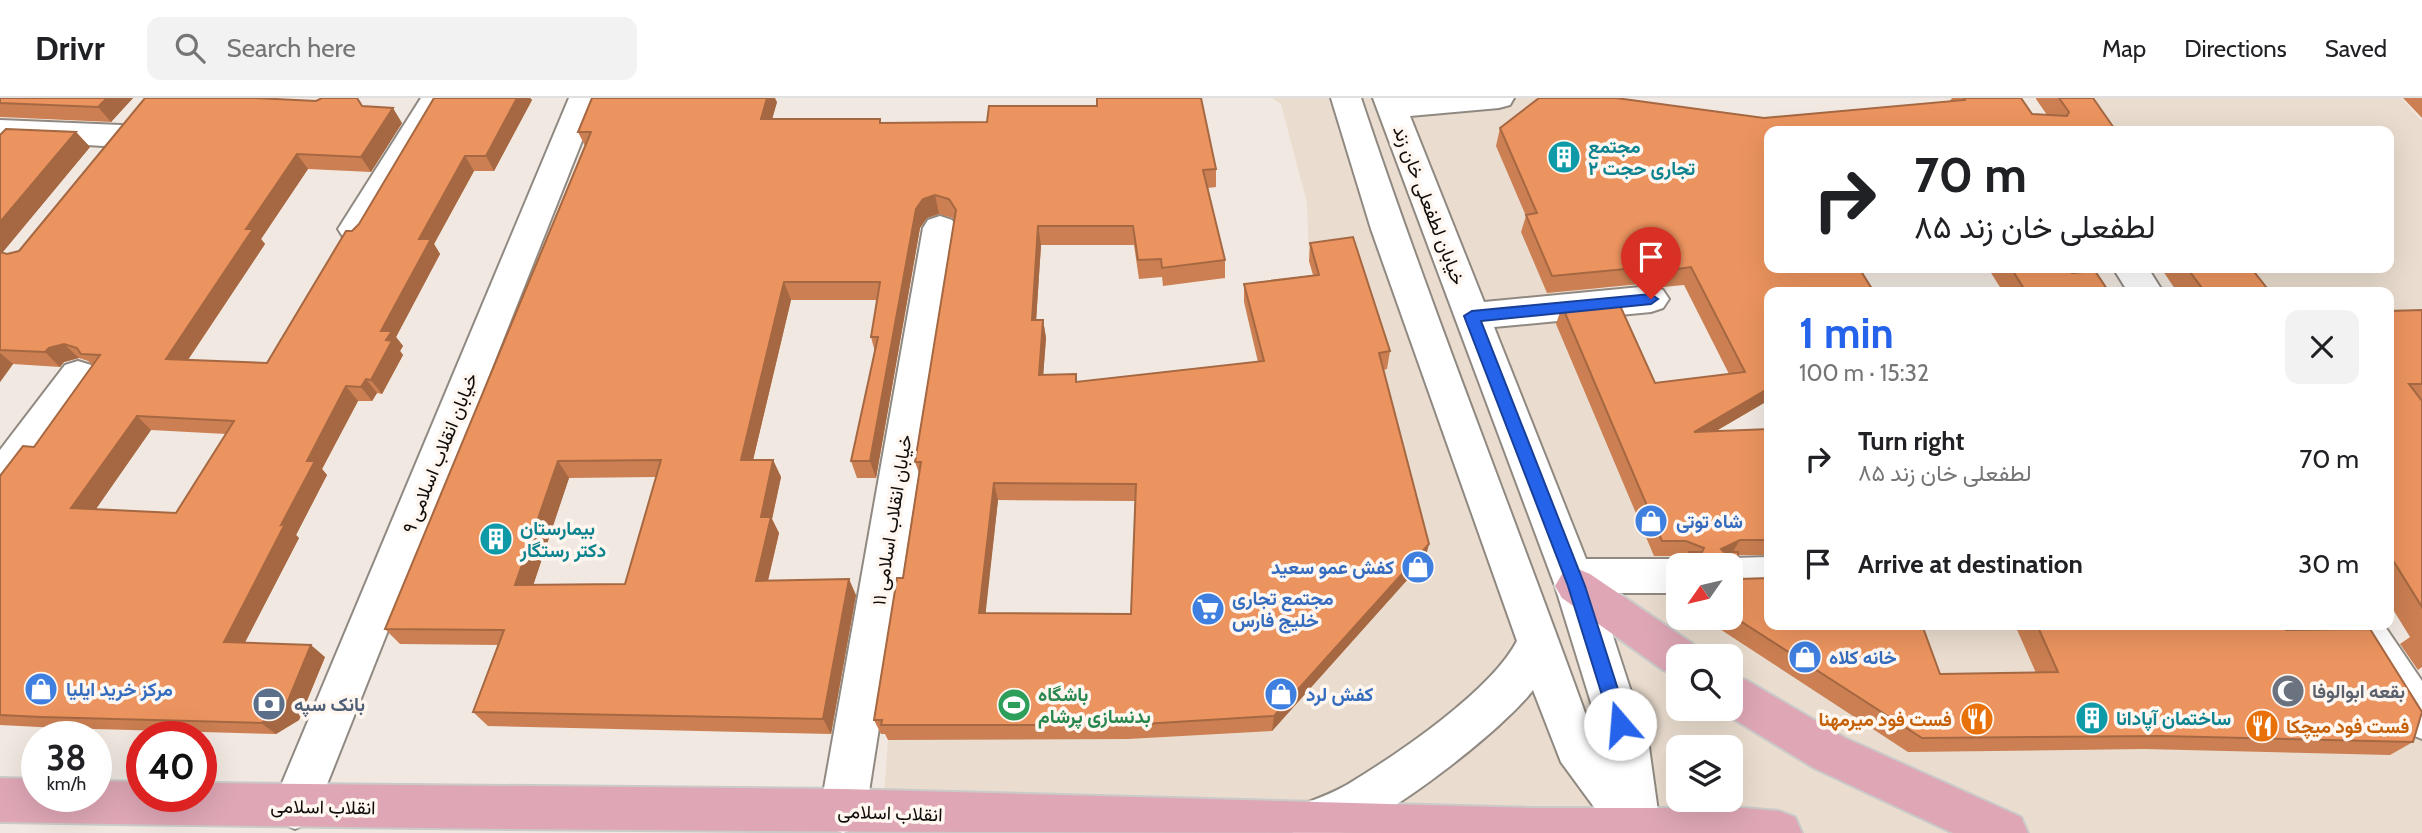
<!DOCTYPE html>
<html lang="en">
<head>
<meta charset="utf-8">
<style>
	:root { --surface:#fff; --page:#f2f2f2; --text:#202124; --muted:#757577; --line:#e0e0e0; --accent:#2563eb }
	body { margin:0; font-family:Cabin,Vazirmatn,sans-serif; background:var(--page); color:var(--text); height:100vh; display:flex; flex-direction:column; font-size:26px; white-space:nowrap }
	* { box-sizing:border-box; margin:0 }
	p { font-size:23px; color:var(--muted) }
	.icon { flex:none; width:38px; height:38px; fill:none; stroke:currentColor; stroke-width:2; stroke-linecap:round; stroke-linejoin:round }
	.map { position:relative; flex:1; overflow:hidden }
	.details { position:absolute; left:1764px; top:189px; width:630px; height:343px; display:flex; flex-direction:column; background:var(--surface); border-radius:14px; box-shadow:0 7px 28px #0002 }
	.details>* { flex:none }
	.banner { position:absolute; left:1764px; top:28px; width:630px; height:147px; border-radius:14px; box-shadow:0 7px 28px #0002; background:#fff; color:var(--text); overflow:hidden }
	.needle { width:46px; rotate:236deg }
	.fabs { position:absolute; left:1666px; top:455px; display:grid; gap:14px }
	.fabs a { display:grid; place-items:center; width:77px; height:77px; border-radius:14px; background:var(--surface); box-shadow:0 7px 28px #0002; font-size:35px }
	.speed { position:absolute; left:21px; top:623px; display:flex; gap:14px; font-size:35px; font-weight:700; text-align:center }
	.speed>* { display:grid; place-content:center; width:91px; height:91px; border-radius:50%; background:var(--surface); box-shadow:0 7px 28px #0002; line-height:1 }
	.speed small { font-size:18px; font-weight:400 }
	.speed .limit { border:10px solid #d22; background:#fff; color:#111 }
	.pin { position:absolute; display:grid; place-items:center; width:60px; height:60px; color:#fff; margin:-72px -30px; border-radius:50% 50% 50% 0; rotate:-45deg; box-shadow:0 0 7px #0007 }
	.pin .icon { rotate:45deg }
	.me { position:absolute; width:77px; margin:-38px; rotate:342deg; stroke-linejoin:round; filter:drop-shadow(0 0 5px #0008) }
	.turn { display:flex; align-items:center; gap:24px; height:147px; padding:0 35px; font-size:32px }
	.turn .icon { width:91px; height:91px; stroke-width:2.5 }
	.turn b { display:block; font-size:49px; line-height:60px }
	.round { display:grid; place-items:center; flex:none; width:74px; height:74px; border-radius:14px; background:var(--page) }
	.headline { display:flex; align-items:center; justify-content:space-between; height:119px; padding:0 35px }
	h1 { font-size:42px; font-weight:800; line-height:52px; color:var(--accent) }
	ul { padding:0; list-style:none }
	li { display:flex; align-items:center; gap:21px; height:105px; padding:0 35px }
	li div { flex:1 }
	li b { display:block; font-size:26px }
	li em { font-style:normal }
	header { display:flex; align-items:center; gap:42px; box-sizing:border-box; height:98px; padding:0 35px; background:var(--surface); border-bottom:2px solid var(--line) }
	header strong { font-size:33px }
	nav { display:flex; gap:38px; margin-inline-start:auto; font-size:24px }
	.search { width:490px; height:63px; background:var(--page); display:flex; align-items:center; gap:18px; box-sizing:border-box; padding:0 24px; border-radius:14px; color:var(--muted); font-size:26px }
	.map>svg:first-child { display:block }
	.built { fill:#eaddcf; fill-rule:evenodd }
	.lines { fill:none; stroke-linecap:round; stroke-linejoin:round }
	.minor-casing { stroke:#908982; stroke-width:4 }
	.major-casing { stroke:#cacac9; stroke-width:4 }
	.minor { fill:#fff; fill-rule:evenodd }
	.major { fill:#dfa7b6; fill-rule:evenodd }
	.wall { fill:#cb7f52; fill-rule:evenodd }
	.shaded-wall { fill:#a56842 }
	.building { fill:#ec945f; stroke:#a56842; stroke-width:2; fill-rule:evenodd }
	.route { fill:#2563eb; stroke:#184099; stroke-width:2 }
	.labels { text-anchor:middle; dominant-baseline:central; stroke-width:7; stroke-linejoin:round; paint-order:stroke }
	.culture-label { font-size:19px; font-weight:bold; fill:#0d838f; stroke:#fef6ef; text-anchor:start }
	.street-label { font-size:19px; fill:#0f0c0a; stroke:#fef6ef }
	.shop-label { font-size:19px; font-weight:bold; fill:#366cbe; stroke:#fef6ef; text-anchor:start }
	.worship-label { font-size:19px; font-weight:bold; fill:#5b616d; stroke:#fef6ef; text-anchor:start }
	.leisure-label { font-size:19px; font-weight:bold; fill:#27864d; stroke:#fef6ef; text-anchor:start }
	.service-label { font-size:19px; font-weight:bold; fill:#4e5e75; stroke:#fef6ef; text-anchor:start }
	.food-label { font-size:19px; font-weight:bold; fill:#c56008; stroke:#fef6ef; text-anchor:end }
</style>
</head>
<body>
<header>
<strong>Drivr</strong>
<div class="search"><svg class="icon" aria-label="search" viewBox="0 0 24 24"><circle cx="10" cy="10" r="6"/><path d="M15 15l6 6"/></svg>Search here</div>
<nav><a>Map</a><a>Directions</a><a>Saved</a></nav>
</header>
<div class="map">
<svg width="2422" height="735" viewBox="0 0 2422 735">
	<rect width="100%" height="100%" fill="#f1e9e1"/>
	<!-- built -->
	<g class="built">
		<path d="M1272 0H1599L1572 129 1602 196 1710 467H1678V520H1731V469H1769V527H2371L2422 607V735H881L888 642 900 567 1130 569 1277 380 1315 184 1309 163 1307 105 1281 6ZM1678 558H1731V611H1678ZM1678 649H1731V702H1678Z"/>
		<polygon points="2042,0 2401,0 2422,23 2422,230 2389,230 2389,194 2179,194 2162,170 2389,170 2389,33 2065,33"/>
	</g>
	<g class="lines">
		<defs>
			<g id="minor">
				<polygon points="421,0 451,0 367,139 355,143 343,139 338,131"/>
				<polygon points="569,0 599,0 318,709 311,724 295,731 279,724 272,709"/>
				<path d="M1331 0H1361C1431 210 1513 415 1588 623L1605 650 1555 488 1373 0H1514L1510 7 1499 10 1410 18 1484 204 1651 188 1663 192 1669 201 1663 210 1651 214 1494 229 1586 461H1678L1693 467H1678V495H1599L1649 649 1661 735H1613L1561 664 1533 592C1506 629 1385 724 1341 735 1327 735 1308 735 1293 735L1289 725 1296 709C1313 702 1334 695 1350 685 1399 655 1491 593 1517 543L1371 131Z"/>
				<polygon points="0,22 121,27 132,31 137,38 132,45 121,49 0,42"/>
				<polygon points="940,118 952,122 957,130 866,713 859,729 843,735 827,729 820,713 923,130 928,122"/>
				<polygon points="2113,170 2148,170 2163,194 2128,194"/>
				<polygon points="78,263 91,267 96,277 91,287 14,392 0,397 0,352 65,267"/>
				<polygon points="1769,459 1769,493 1731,494 1731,467 1715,467 1731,460"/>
				<polygon points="2340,527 2384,527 2422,583 2422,641 2407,635"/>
			</g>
			<g id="major">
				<polygon points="1576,470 1590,476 1693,546 1699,558 1678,558 1678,578 1663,572 1562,500 1555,488 1562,476"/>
				<polygon points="1731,576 1746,582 1845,640 2021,719 2028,735 1953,735 1814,670 1717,611 1731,611"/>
				<path d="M0 680 37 681V698H96V683L142 684V698H201V685L843 691 1535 710H1744L1779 713 1795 719 1802 735C1201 735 601 735 0 724Z"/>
			</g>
		</defs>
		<!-- minor casing -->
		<use href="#minor" class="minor-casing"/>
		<!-- major casing -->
		<use href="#major" class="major-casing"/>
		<!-- minor -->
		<use href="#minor" class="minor"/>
		<!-- major -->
		<use href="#major" class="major"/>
	</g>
	<!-- wall -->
	<g class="wall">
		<polygon points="0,0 133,0 111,24 0,19"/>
		<path d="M434 0H530L532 2 494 73H474L434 146 440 156 396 239 403 248 400 253 403 257 382 296 377 295 372 303H358L322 371 327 377 296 437 299 440 245 544 325 559 299 622 276 636 59 630 0 627V378L34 349 93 268 88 263 79 260 64 264 60 269 13 266 0 284V37L76 34 90 49 2 155 7 156 19 153 362 8 402 25 371 74 308 71 261 141 265 146 188 262 267 265 352 133 359 126ZM151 332 226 336 176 415 95 412Z"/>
		<polygon points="1952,0 2021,0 2032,16 2047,17 2036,1 2036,0 2093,0 2116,33 1769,33 1769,302 1716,333 1769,331 1769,457 1738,457 1739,481 1940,576 2036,575 2015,527 2284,527 2286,532 2413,644 2390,657 2144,651 1908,654 1703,520 1731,520 1731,467 1682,467 1685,461 1678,458 1654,458 1556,226 1562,208 1655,285 1729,276 1684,187 1663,189 1651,185 1547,195 1521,134 1526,118 1496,48 1500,30 1764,20 1950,3"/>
		<polygon points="2403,0 2422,0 2422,20"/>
		<path d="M777 4 772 21 881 25 1216 71V89L1208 90 1225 162V180L1163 188 1162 179 1139 181 1134 147H1041L1036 222H1043L1046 240 1043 277 1077 284 1258 264 1244 204V186L1313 177 1309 163 1310 145 1390 253 1387 271 1383 272 1425 462 1272 633 1128 641 888 642 885 636H881L874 622 903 480 919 375 915 364 954 122 953 120 939 116 927 120 920 130 876 380H857L851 363 875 254 871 239 877 202H791L753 362H773L781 379 772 421 779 435 768 483 856 497 831 636 488 628 473 614 498 547 400 546 385 531 585 48 578 34ZM656 379 625 486 533 487 569 380ZM998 402 1135 403 1131 516 985 515Z"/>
		<polygon points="1988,170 2068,170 2072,175 2109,194 2003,194"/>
		<polygon points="2161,170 2251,170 2270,194 2177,194"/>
		<polygon points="2422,212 2422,569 2418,572 2400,546 2410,539 2389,505 2389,213"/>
		<polygon points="1678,484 1678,504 1672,500 1671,498"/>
	</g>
	<!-- shaded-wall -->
	<g class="shaded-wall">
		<polygon points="107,0 133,0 111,24 98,9"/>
		<polygon points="517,0 530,0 532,2 494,73 486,58"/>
		<polygon points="767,0 775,0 777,4 767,39 761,21"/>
		<polygon points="393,10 402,25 371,74 361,59"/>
		<polygon points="76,34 90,49 2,155 0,159 0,124"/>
		<polygon points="297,56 308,71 261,141 265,146 179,275 166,261 246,131"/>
		<polygon points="465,58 474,73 434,146 440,156 396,239 403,248 400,253 403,257 382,296 371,282 381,233 419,141"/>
		<polygon points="935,97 939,116 927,120 920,130 876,380 870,363 916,111 923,101"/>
		<polygon points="1038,128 1041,147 1035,240 1032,222"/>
		<polygon points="784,184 791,202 749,379 741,362"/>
		<polygon points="1043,222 1046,240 1042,294 1039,277"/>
		<polygon points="64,246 79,260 64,264 60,269 45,254 49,250"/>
		<polygon points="0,255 13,266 0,284"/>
		<polygon points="366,281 377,295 372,303 361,289"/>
		<polygon points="346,288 358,303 322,371 327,377 296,437 299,440 239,556 224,544 281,427 307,363"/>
		<polygon points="1769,290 1769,302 1687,350 1694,334"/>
		<polygon points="137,318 151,332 87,424 71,410"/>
		<polygon points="773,362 781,379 772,421 779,435 764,499 756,483 761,419"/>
		<polygon points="558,363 569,380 528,503 515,487"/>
		<polygon points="994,385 998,402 984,530 979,515"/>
		<polygon points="1740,442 1731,457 1712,466 1721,451"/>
		<polygon points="1429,446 1425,462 1272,633 1274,618"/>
		<polygon points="849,481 856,497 831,636 823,621"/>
		<polygon points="311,547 325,559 299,622 276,636 261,625"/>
	</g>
	<!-- building -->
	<g class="building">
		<polygon points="0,0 107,0 98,9 0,5"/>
		<path d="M145 0H255L316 3 322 0H357L362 8 393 10 361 59 297 56 246 131H253L166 261 267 265 346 133H352L359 126 434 0H517L486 58H465L419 141H431L381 233H392L386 242 392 243 371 282 366 281 361 289 346 288 307 363H315L281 427 285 426 224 544 311 547 285 610 261 625 41 619 0 617V378L23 348 34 349 100 257 81 256 77 250 64 246 49 250 45 254 0 252V154L7 156 19 153ZM137 318 234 323 176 415 71 410Z"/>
		<path d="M592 0H767L761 21H880V25L987 24 989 8H1097V0H1201L1216 71 1203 72 1225 162 1162 170 1161 161 1138 162 1133 128H1038L1032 222H1043L1039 277 1076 276V284L1264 263 1244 186 1319 177 1310 145 1353 139 1390 253 1379 255 1429 446 1274 618 1127 627H881L882 622H874L897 480H903L921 364H915L956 112 949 101 935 97 923 101 916 111 870 363H851L878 239H871L880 184H784L741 362H773L761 419H771L756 483 849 481 823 621 473 614 504 532 385 531 591 34H578ZM661 362 625 486 515 487 558 363ZM994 385 1136 386 1131 516 979 515Z"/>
		<polygon points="1539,0 1616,0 1764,20 1965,2 1964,0 2021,0 2032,16 2067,18 2069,14 2059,0 2093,0 2116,33 1769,33 1769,170 1859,170 1874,194 1769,194 1769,290 1694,334 1769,331 1769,442 1740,442 1721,451 1724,454 1738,454 1739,481 1769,480 1769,527 1922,527 1940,576 2058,574 2037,527 2284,527 2286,532 2370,531 2422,614 2413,644 2162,638 1922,640 1731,517 1731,467 1689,467 1689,454 1702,454 1704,450 1686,443 1662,443 1562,208 1618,203 1655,285 1745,274 1691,169 1670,172 1657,168 1552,178 1526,117 1537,115 1500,30"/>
		<polygon points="6,31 76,34 0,124 0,37"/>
		<polygon points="2011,170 2068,170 2072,175 2095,173 2109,194 2026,194"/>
		<polygon points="2187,170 2251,170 2270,194 2205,194"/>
		<polygon points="2422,212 2422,286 2409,286 2422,303 2422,509 2389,456 2389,213"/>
	</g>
	<!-- route -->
	<polygon class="route" points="1651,196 1658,201 1651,206 1481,223 1585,488 1629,626 1626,632 1620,634 1613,632 1611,626 1568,488 1464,218 1472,213"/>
	<!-- icons -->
	<defs>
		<symbol id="building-disc" viewBox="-11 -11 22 22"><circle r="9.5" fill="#0f9aa8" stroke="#fef6ef"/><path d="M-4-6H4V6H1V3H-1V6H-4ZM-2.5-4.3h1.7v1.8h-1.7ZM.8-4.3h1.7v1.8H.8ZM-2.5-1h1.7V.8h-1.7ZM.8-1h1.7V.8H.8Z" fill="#fff"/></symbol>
		<symbol id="shop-disc" viewBox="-11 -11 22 22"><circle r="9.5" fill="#3f7fe0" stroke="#fef6ef"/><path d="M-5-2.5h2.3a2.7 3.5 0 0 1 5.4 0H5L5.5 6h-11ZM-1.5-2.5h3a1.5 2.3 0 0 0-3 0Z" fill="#fff"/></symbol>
		<symbol id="supermarket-disc" viewBox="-11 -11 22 22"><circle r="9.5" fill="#3f7fe0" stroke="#fef6ef"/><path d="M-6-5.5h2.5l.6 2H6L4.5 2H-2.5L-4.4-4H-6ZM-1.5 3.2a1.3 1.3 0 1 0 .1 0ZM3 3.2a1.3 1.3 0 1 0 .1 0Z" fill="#fff"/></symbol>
		<symbol id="mosque-disc" viewBox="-11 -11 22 22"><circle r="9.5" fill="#6b7280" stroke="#fef6ef"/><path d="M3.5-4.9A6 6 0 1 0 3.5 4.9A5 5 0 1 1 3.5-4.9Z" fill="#fff"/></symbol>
		<symbol id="bank-disc" viewBox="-11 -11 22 22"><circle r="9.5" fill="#5c6f8a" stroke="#fef6ef"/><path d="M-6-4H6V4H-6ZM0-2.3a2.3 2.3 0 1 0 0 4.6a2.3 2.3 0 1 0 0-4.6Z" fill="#fff"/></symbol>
		<symbol id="stadium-disc" viewBox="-11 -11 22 22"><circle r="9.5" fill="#2e9e5b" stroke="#fef6ef"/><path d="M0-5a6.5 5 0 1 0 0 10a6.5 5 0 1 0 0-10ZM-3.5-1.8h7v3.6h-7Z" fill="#fff"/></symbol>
		<symbol id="restaurant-disc" viewBox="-11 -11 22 22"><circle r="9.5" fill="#e8710a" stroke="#fef6ef"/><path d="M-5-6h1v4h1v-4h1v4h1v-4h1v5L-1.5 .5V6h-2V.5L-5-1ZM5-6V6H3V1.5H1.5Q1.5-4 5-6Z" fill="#fff"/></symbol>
	</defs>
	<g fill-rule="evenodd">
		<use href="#building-disc" x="1545" y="40" width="38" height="38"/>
		<use href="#shop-disc" x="1632" y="404" width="38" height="38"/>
		<use href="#building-disc" x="477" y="422" width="38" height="38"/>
		<use href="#shop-disc" x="1399" y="450" width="38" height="38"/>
		<use href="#supermarket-disc" x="1189" y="492" width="38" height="38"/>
		<use href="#shop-disc" x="1786" y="540" width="38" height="38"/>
		<use href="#shop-disc" x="22" y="572" width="38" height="38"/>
		<use href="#mosque-disc" x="2269" y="574" width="38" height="38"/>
		<use href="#shop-disc" x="1262" y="577" width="38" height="38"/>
		<use href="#bank-disc" x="250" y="587" width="38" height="38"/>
		<use href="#stadium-disc" x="995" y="588" width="38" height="38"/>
		<use href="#building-disc" x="2073" y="601" width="38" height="38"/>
		<use href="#restaurant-disc" x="1958" y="602" width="38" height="38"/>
		<use href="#restaurant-disc" x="2243" y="609" width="38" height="38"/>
	</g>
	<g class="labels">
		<!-- culture labels -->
		<g class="culture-label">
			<text x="1588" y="48">مجتمع<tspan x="1588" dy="22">تجاری حجت ۲</tspan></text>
			<text x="520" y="430">بیمارستان<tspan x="520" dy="22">دکتر رستگار</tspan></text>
			<text x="2116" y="620">ساختمان آپادانا</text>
		</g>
		<!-- street labels -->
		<g class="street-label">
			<text transform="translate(1429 107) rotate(69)">خیابان لطفعلی خان زند</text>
			<text transform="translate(440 355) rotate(-68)">خیابان انقلاب اسلامی ۹</text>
			<text transform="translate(892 422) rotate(-81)">خیابان انقلاب اسلامی ۱۱</text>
			<text transform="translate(323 709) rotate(1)">انقلاب اسلامی</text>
			<text transform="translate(890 715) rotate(2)">انقلاب اسلامی</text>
		</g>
		<!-- shop labels -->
		<g class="shop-label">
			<text x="1676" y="423">شاه توتی</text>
			<text x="1394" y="469" text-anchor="end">کفش عمو سعید</text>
			<text x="1232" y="500">مجتمع تجاری<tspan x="1232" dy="22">خلیج فارس</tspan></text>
			<text x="1829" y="559">خانه کلاه</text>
			<text x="66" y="591">مرکز خرید ایلیا</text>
			<text x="1306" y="596">کفش لرد</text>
		</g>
		<!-- worship labels -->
		<g class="worship-label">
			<text x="2312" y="593">بقعه ابوالوفا</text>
		</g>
		<!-- leisure labels -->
		<g class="leisure-label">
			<text x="1038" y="596">باشگاه<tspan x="1038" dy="22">بدنسازی پرشام</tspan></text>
		</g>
		<!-- service labels -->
		<g class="service-label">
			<text x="294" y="606">بانک سپه</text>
		</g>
		<!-- food labels -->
		<g class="food-label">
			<text x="1952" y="621">فست فود میرمهنا</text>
			<text x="2286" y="628" text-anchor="start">فست فود میچکا</text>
		</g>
	</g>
</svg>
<div class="fabs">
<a><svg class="needle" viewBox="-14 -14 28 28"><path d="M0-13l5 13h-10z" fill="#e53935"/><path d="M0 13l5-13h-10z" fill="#757577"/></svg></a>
<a><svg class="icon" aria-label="search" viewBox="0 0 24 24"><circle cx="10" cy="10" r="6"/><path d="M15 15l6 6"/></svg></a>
<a><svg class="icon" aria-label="layers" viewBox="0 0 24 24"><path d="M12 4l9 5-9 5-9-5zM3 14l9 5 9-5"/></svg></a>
</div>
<div class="speed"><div>38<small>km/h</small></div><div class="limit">40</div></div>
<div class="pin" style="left:1651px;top:201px;background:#d93025"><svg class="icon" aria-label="arrive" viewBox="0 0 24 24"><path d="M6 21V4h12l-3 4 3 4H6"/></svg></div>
<svg class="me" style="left:1620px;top:626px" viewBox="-20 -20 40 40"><circle r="19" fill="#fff"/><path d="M0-13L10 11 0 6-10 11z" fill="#2563eb"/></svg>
<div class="banner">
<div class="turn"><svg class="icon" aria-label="right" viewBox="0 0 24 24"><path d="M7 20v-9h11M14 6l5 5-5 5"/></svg><div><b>70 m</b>لطفعلی خان زند ۸۵</div></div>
</div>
<section class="details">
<div class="headline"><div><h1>1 min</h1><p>100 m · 15:32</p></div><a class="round"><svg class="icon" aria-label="close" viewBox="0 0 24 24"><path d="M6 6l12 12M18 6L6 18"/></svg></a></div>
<ul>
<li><svg class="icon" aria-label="right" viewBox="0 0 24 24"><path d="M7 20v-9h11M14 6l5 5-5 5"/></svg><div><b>Turn right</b><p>لطفعلی خان زند ۸۵</p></div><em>70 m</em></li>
<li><svg class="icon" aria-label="arrive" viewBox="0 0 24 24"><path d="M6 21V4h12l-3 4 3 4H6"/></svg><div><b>Arrive at destination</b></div><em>30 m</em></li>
</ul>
</section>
</div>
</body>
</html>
